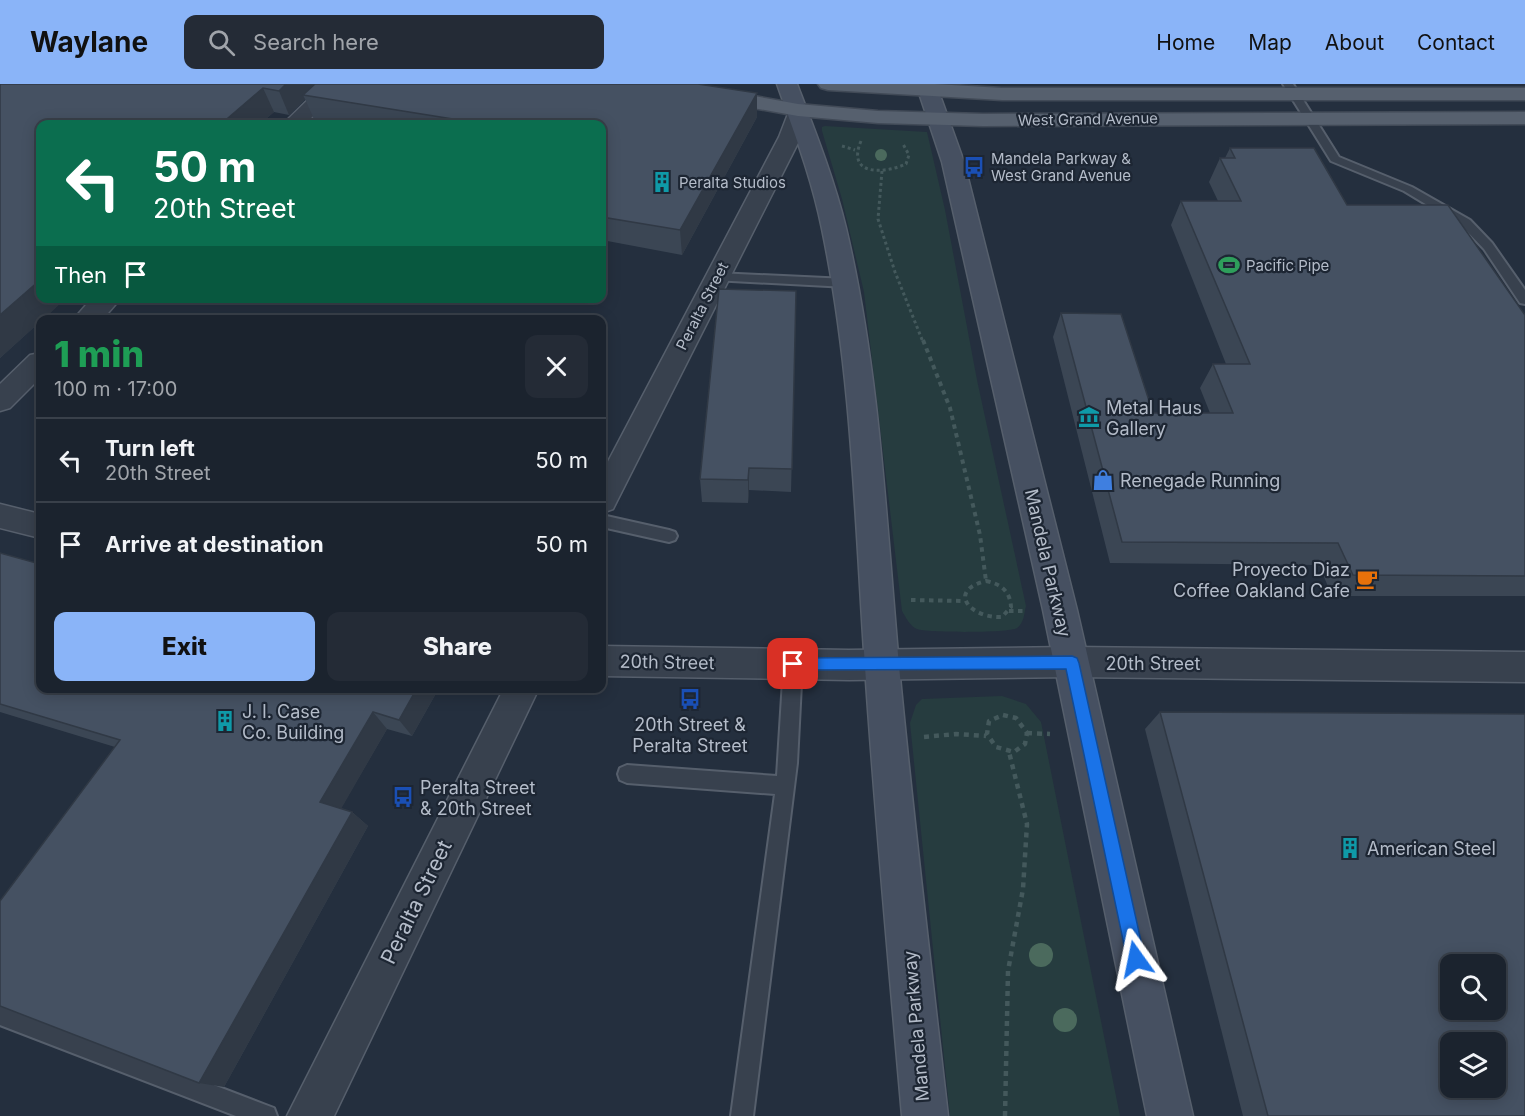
<!DOCTYPE html>
<html lang="en">
<head>
<meta charset="utf-8">
<style>
	:root { --surface:#1b232e; --page:#242b36; --text:#f1f3f6; --muted:#a0a4aa; --line:#39404a; --accent:#8ab4f8 }
	body { margin:0; font-family:Inter,sans-serif; background:var(--page); color:var(--text); height:100vh; display:flex; flex-direction:column; font-size:22px; white-space:nowrap }
	* { box-sizing:border-box; margin:0 }
	p { font-size:20px; color:var(--muted) }
	.icon { flex:none; width:33px; height:33px; fill:none; stroke:currentColor; stroke-width:2; stroke-linecap:round; stroke-linejoin:round }
	.map { position:relative; flex:1; overflow:hidden }
	.drawer { position:absolute; left:36px; top:231px; width:570px; height:378px; display:flex; flex-direction:column; background:var(--surface); border-radius:12px; box-shadow:0 3px 15px #0003,0 0 0 2px var(--line) }
	.drawer>* { flex:none }
	.top-card { position:absolute; left:36px; top:36px; width:570px; height:183px; border-radius:12px; box-shadow:0 3px 15px #0003,0 0 0 2px var(--line); background:#0b6e4f; color:#fff; overflow:hidden }
	.buttons { position:absolute; left:1440px; top:870px; display:grid; gap:12px }
	.buttons a { display:grid; place-items:center; width:66px; height:66px; border-radius:12px; background:var(--surface); box-shadow:0 3px 15px #0003,0 0 0 2px var(--line); font-size:30px }
	.pin { position:absolute; display:grid; place-items:center; width:51px; height:51px; color:#fff; margin:-26px; border-radius:12px; box-shadow:0 3px 9px #0006 }
	.me { position:absolute; width:66px; margin:-33px; rotate:348deg; stroke-linejoin:round; filter:drop-shadow(0 0 4px #0008) }
	.turn { display:flex; align-items:center; gap:21px; height:126px; padding:0 18px; font-size:27px }
	.turn .icon { width:78px; height:78px; stroke-width:2.5 }
	.turn b { display:block; font-size:42px; line-height:51px }
	.then { display:flex; align-items:center; height:57px; padding:0 18px; background:#0003; gap:12px; font-size:22px }
	.round { display:grid; place-items:center; flex:none; width:63px; height:63px; border-radius:12px; background:var(--page) }
	.summary { display:flex; align-items:center; justify-content:space-between; height:102px; padding:0 18px }
	h1 { font-size:36px; font-weight:800; line-height:45px; color:#1e9e55 }
	.action { display:flex; gap:12px; margin-top:auto; padding:12px 18px }
	.action a { flex:1; height:69px; border-radius:12px; background:var(--accent); color:#111; font-size:24px; font-weight:800; line-height:69px; text-align:center }
	.action a+a { background:var(--page); color:var(--text) }
	ul { padding:0; list-style:none }
	li { display:flex; align-items:center; gap:18px; height:84px; padding:0 18px; border-top:2px solid var(--line) }
	li div { flex:1 }
	li b { display:block; font-size:22px }
	li em { font-style:normal }
	header { display:flex; align-items:center; gap:36px; box-sizing:border-box; height:84px; padding:0 30px; background:var(--accent); color:#111 }
	header strong { font-size:28px }
	nav { display:flex; gap:33px; margin-inline-start:auto; font-size:21px }
	.search { width:420px; height:54px; background:var(--page); display:flex; align-items:center; gap:15px; box-sizing:border-box; padding:0 21px; border-radius:12px; color:var(--muted); font-size:22px }
	.map>svg:first-child { display:block }
	.green { fill:#263c3f }
	.lines { fill:none; stroke-linecap:round; stroke-linejoin:round }
	.service-casing { stroke:#565f6c; stroke-width:4 }
	.minor-casing { stroke:#565f6c; stroke-width:3 }
	.tertiary-casing { stroke:#565f6c; stroke-width:3 }
	.secondary-casing { stroke:#565f6c; stroke-width:3 }
	.primary-casing { stroke:#414a57; stroke-width:3 }
	.path-far2 { stroke:#44595c; stroke-width:3; stroke-dasharray:3 3; stroke-linecap:butt }
	.path-far1 { stroke:#44595c; stroke-width:4; stroke-dasharray:4.5 4.5; stroke-linecap:butt }
	.path { stroke:#44595c; stroke-width:4.5; stroke-dasharray:5 5; stroke-linecap:butt }
	.service { fill:#38414e; fill-rule:evenodd }
	.minor { fill:#38414e; fill-rule:evenodd }
	.tertiary { fill:#38414e; fill-rule:evenodd }
	.secondary { fill:#465061; fill-rule:evenodd }
	.primary { fill:#56606e; fill-rule:evenodd }
	.tree { fill:#4b6a5d }
	.wall { fill:#3b4654 }
	.shaded-wall { fill:#303945 }
	.building { fill:#455162; stroke:#303945; stroke-width:1.5; fill-rule:evenodd }
	.route { fill:#1a73e8; stroke:#114b97; stroke-width:1.5 }
	.labels { text-anchor:middle; dominant-baseline:central; stroke-width:4.5; stroke-linejoin:round; paint-order:stroke }
	.far-street-label { font-size:15px; fill:#b4bcc9; stroke:#1d2633 }
	.far-poi-label { font-size:15px; fill:#b4bcc9; stroke:#1d2633; text-anchor:start }
	.poi-label { font-size:18px; fill:#b4bcc9; stroke:#1d2633; text-anchor:start }
	.street-label { font-size:18px; fill:#b4bcc9; stroke:#1d2633 }
	.near-street-label { font-size:21px; fill:#b4bcc9; stroke:#1d2633 }
</style>
</head>
<body>
<header>
<strong>Waylane</strong>
<div class="search"><svg class="icon" aria-label="search" viewBox="0 0 24 24"><circle cx="10" cy="10" r="6"/><path d="M15 15l6 6"/></svg>Search here</div>
<nav><a>Home</a><a>Map</a><a>About</a><a>Contact</a></nav>
</header>
<div class="map">
<svg width="1525" height="1032" viewBox="0 0 1525 1032">
	<rect width="100%" height="100%" fill="#242f3e"/>
	<!-- green -->
	<g class="green">
		<path d="M825 42 927 48 945 126 977 296 1026 522C1024 530 1024 539 1017 544 1010 549 927 549 917 545 910 542 906 534 902 527L864 208 842 115 822 47V43Z"/>
		<polygon points="1002,612 1026,620 1041,638 1120,1032 950,1032 910,639 916,621 922,615"/>
	</g>
	<g class="lines">
		<defs>
			<g id="service">
				<polygon points="1283,0 1293,0 1339,73 1412,103 1470,136 1492,159 1525,206 1525,220 1520,219 1484,165 1462,142 1404,107 1331,77"/>
				<polygon points="717,189 847,195 853,199 847,203 713,196 711,193 713,190"/>
				<polygon points="602,431 669,446 675,448 677,452 675,456 669,458 602,443"/>
				<polygon points="793,572 799,575 802,580 797,679 753,1032 731,1032 775,710 627,699 620,696 618,690 620,684 627,681 777,692 784,580 787,575"/>
				<polygon points="0,919 266,1021 274,1024 277,1032 236,1032 0,941"/>
			</g>
			<g id="minor">
				<polygon points="324,0 346,0 305,40 283,40"/>
				<polygon points="92,214 121,214 102,236 73,236"/>
				<polygon points="40,269 40,294 10,324 0,327 0,300 30,271"/>
				<polygon points="0,420 40,430 40,454 0,444"/>
				<polygon points="1072,563 1525,568 1525,598 1072,593 1060,589 1055,578 1060,567"/>
			</g>
			<g id="tertiary">
				<polygon points="798,20 805,22 809,26 801,53 617,417 613,425 602,429 602,389 779,53 791,22"/>
				<polygon points="602,562 849,566 1072,563 1084,567 1089,578 1084,589 1072,593 849,596 602,592"/>
				<polygon points="504,604 539,604 334,1032 287,1032"/>
			</g>
			<g id="secondary">
				<path d="M777 0H797C815 47 834 95 846 144 880 288 886 436 899 582 913 732 931 882 948 1032H902C889 882 875 733 865 583 855 436 852 289 822 145 812 95 794 48 777 0Z"/>
				<polygon points="916,0 936,0 964,78 1077,526 1193,1032 1147,1032 1043,526 942,78"/>
			</g>
			<g id="primary">
				<polygon points="643,0 687,0 798,20 878,27 983,30 1525,28 1525,40 983,42 878,39 798,32 653,6 646,4"/>
				<polygon points="818,0 935,0 1002,4 1525,4 1525,16 1002,16 828,6 821,4"/>
			</g>
		</defs>
		<!-- service casing -->
		<use href="#service" class="service-casing"/>
		<!-- minor casing -->
		<use href="#minor" class="minor-casing"/>
		<!-- tertiary casing -->
		<use href="#tertiary" class="tertiary-casing"/>
		<!-- secondary casing -->
		<use href="#secondary" class="secondary-casing"/>
		<!-- primary casing -->
		<use href="#primary" class="primary-casing"/>
		<!-- path-far2 -->
		<g class="path-far2">
			<path d="M861 57C846 92 884 90 906 80L909 71 903 60"/>
			<polyline points="842,62 855,66"/>
			<polyline points="882,87 878,135 895,188 923,258"/>
		</g>
		<!-- path-far1 -->
		<g class="path-far1">
			<polyline points="923,256 950,324 980,451 986,497"/>
			<path d="M986 497C1001 500 1010 507 1011 523L1002 533C972 535 945 507 986 497Z"/>
			<polyline points="911,516 965,517"/>
			<polyline points="1009,527 1025,527"/>
		</g>
		<!-- path -->
		<g class="path">
			<polygon points="1003,631 1016,634 1027,649 1025,660 1014,668 996,663 987,650 989,637"/>
			<polyline points="1027,649 1050,650"/>
			<polyline points="924,653 956,650 986,652"/>
			<polyline points="1005,1032 1008,887 1023,805 1027,740 1009,668"/>
		</g>
		<!-- service -->
		<use href="#service" class="service"/>
		<!-- minor -->
		<use href="#minor" class="minor"/>
		<!-- tertiary -->
		<use href="#tertiary" class="tertiary"/>
		<!-- secondary -->
		<use href="#secondary" class="secondary"/>
		<!-- primary -->
		<use href="#primary" class="primary"/>
	</g>
	<!-- trees -->
	<g class="tree">
		<circle cx="881" cy="71" r="6"/>
		<circle cx="1041" cy="871" r="12"/>
		<circle cx="1065" cy="936" r="12"/>
	</g>
	<!-- wall -->
	<g class="wall">
		<polygon points="0,0 698,0 757,33 682,171 602,156 602,40 347,40 314,35 305,15 289,31 274,28 260,40 40,40 40,214 66,214 0,274"/>
		<polygon points="1230,64 1347,121 1525,231 1525,512 1332,512 1319,481 1110,479 1053,253 1061,229 1153,329 1210,329 1200,304 1213,280 1226,280 1171,141 1181,117 1218,117 1209,98 1220,74 1225,74"/>
		<polygon points="796,207 791,408 749,406 748,419 702,418 700,395"/>
		<polygon points="0,469 40,604 439,604 412,652 387,645 341,724 352,728 368,742 224,1003 115,663 0,628"/>
		<polygon points="1160,628 1525,1032 1243,1032 1145,645"/>
	</g>
	<!-- shaded-wall -->
	<g class="shaded-wall">
		<polygon points="286,0 322,0 303,11 305,15 289,31 279,7"/>
		<polygon points="263,4 274,28 260,40 221,40"/>
		<polygon points="757,9 757,33 682,171 680,146"/>
		<polygon points="40,196 40,214 66,214 43,236 40,236 40,238 0,274 0,231"/>
		<polygon points="749,384 749,406 748,419 748,396"/>
		<polygon points="417,604 439,604 412,652 399,636"/>
		<polygon points="373,628 387,645 337,732 320,718"/>
		<polygon points="352,728 368,742 224,1003 199,999"/>
	</g>
	<!-- building -->
	<g class="building">
		<polygon points="0,0 286,0 279,7 263,4 221,40 40,40 40,196 0,231"/>
		<polygon points="315,0 698,0 757,9 680,146 602,133 602,40 484,40 303,11"/>
		<polygon points="1230,64 1314,64 1347,121 1448,121 1525,231 1525,492 1353,491 1338,459 1122,458 1061,229 1121,230 1153,329 1233,329 1213,280 1250,280 1181,117 1241,117 1220,74 1235,74"/>
		<polygon points="719,205 796,207 792,385 749,384 748,396 700,395"/>
		<polygon points="0,469 40,480 40,604 417,604 399,636 373,628 320,718 352,728 199,999 0,922 0,817 120,656 0,620"/>
		<path d="M1160 628 1525 630V1032H1268ZM1450 880H1496V926H1450ZM1450 958H1496V1004H1450Z"/>
	</g>
	<!-- route -->
	<polygon class="route" points="1072,572 1077,574 1079,579 1145,875 1142,881 1136,883 1130,881 1127,875 1066,585 793,586 788,584 786,580 788,576 793,574"/>
	<!-- icons -->
	<defs>
		<symbol id="bus-bare" viewBox="-9 -9 18 18"><path d="M-5-6H5V4H4V6H2V4H-2V6H-4V4H-5ZM-3.5-4V0h7V-4ZM-3.5 1.2v1.5H-2V1.2ZM2 1.2v1.5H3.5V1.2Z" fill="#1a4fb4" stroke="#1d2633" stroke-width="2.5" paint-order="stroke"/></symbol>
		<symbol id="building-bare" viewBox="-9 -9 18 18"><path d="M-4-6H4V6H1V3H-1V6H-4ZM-2.5-4.3h1.7v1.8h-1.7ZM.8-4.3h1.7v1.8H.8ZM-2.5-1h1.7V.8h-1.7ZM.8-1h1.7V.8H.8Z" fill="#0f9aa8" stroke="#1d2633" stroke-width="2.5" paint-order="stroke"/></symbol>
		<symbol id="stadium-bare" viewBox="-9 -9 18 18"><path d="M0-5a6.5 5 0 1 0 0 10a6.5 5 0 1 0 0-10ZM-3.5-1.8h7v3.6h-7Z" fill="#2e9e5b" stroke="#1d2633" stroke-width="2.5" paint-order="stroke"/></symbol>
		<symbol id="museum-bare" viewBox="-9 -9 18 18"><path d="M0-6L6-3V-2H-6V-3ZM-5-1h2V3h-2ZM-1-1h2V3h-2ZM3-1h2V3H3ZM-6 4H6V6H-6Z" fill="#0f9aa8" stroke="#1d2633" stroke-width="2.5" paint-order="stroke"/></symbol>
		<symbol id="shop-bare" viewBox="-9 -9 18 18"><path d="M-5-2.5h2.3a2.7 3.5 0 0 1 5.4 0H5L5.5 6h-11ZM-1.5-2.5h3a1.5 2.3 0 0 0-3 0Z" fill="#3f7fe0" stroke="#1d2633" stroke-width="2.5" paint-order="stroke"/></symbol>
		<symbol id="cafe-bare" viewBox="-9 -9 18 18"><path d="M-5.5-4.5H6V0H3Q3 3.5 0 3.5H-2.5Q-5.5 3.5-5.5 0ZM3-3.2v2h1.7v-2ZM-6 4.5H4V6H-6Z" fill="#e8710a" stroke="#1d2633" stroke-width="2.5" paint-order="stroke"/></symbol>
	</defs>
	<g fill-rule="evenodd">
		<use href="#bus-bare" x="959" y="68" width="30" height="30"/>
		<use href="#building-bare" x="647" y="83" width="30" height="30"/>
		<use href="#stadium-bare" x="1214" y="166" width="30" height="30"/>
		<use href="#museum-bare" x="1074" y="318" width="30" height="30"/>
		<use href="#shop-bare" x="1088" y="381" width="30" height="30"/>
		<use href="#cafe-bare" x="1352" y="480" width="30" height="30"/>
		<use href="#bus-bare" x="675" y="600" width="30" height="30"/>
		<use href="#building-bare" x="210" y="622" width="30" height="30"/>
		<use href="#bus-bare" x="388" y="698" width="30" height="30"/>
		<use href="#building-bare" x="1335" y="749" width="30" height="30"/>
	</g>
	<g class="labels">
		<!-- far-street labels -->
		<g class="far-street-label">
			<text transform="translate(1088 35) rotate(-1)">West Grand Avenue</text>
			<text transform="translate(702 222) rotate(-63)">Peralta Street</text>
		</g>
		<!-- far-poi labels -->
		<g class="far-poi-label">
			<text x="991" y="74">Mandela Parkway &amp;<tspan x="991" dy="17">West Grand Avenue</tspan></text>
			<text x="679" y="98">Peralta Studios</text>
			<text x="1246" y="181">Pacific Pipe</text>
		</g>
		<!-- poi labels -->
		<g class="poi-label">
			<text x="1106" y="323">Metal Haus<tspan x="1106" dy="21">Gallery</tspan></text>
			<text x="1120" y="396">Renegade Running</text>
			<text x="1350" y="485" text-anchor="end">Proyecto Diaz<tspan x="1350" dy="21">Coffee Oakland Cafe</tspan></text>
			<text x="242" y="627">J. I. Case<tspan x="242" dy="21">Co. Building</tspan></text>
			<text x="690" y="640" text-anchor="middle">20th Street &amp;<tspan x="690" dy="21">Peralta Street</tspan></text>
			<text x="420" y="703">Peralta Street<tspan x="420" dy="21">&amp; 20th Street</tspan></text>
			<text x="1367" y="764">American Steel</text>
		</g>
		<!-- street labels -->
		<g class="street-label">
			<text transform="translate(1048 479) rotate(77)">Mandela Parkway</text>
			<text transform="translate(667 578) rotate(1)">20th Street</text>
			<text x="1153" y="579">20th Street</text>
			<text transform="translate(916 942) rotate(-95)">Mandela Parkway</text>
		</g>
		<!-- near-street labels -->
		<g class="near-street-label">
			<text transform="translate(416 818) rotate(-64)">Peralta Street</text>
		</g>
	</g>
</svg>
<div class="buttons">
<a><svg class="icon" aria-label="search" viewBox="0 0 24 24"><circle cx="10" cy="10" r="6"/><path d="M15 15l6 6"/></svg></a>
<a><svg class="icon" aria-label="layers" viewBox="0 0 24 24"><path d="M12 4l9 5-9 5-9-5zM3 14l9 5 9-5"/></svg></a>
</div>
<div class="pin" style="left:793px;top:580px;background:#d93025"><svg class="icon" aria-label="arrive" viewBox="0 0 24 24"><path d="M6 21V4h12l-3 4 3 4H6"/></svg></div>
<svg class="me" style="left:1136px;top:875px" viewBox="-20 -20 40 40"><path d="M0-17L14 15 0 8-14 15z" fill="#1a73e8" stroke="#fff" stroke-width="4"/></svg>
<div class="top-card">
<div class="turn"><svg class="icon" aria-label="left" viewBox="0 0 24 24"><path d="M17 20v-9H6M10 6l-5 5 5 5"/></svg><div><b>50 m</b>20th Street</div></div>
<div class="then">Then<svg class="icon" aria-label="arrive" viewBox="0 0 24 24"><path d="M6 21V4h12l-3 4 3 4H6"/></svg></div>
</div>
<section class="drawer">
<div class="summary"><div><h1>1 min</h1><p>100 m · 17:00</p></div><a class="round"><svg class="icon" aria-label="close" viewBox="0 0 24 24"><path d="M6 6l12 12M18 6L6 18"/></svg></a></div>
<ul>
<li><svg class="icon" aria-label="left" viewBox="0 0 24 24"><path d="M17 20v-9H6M10 6l-5 5 5 5"/></svg><div><b>Turn left</b><p>20th Street</p></div><em>50 m</em></li>
<li><svg class="icon" aria-label="arrive" viewBox="0 0 24 24"><path d="M6 21V4h12l-3 4 3 4H6"/></svg><div><b>Arrive at destination</b></div><em>50 m</em></li>
</ul>
<div class="action"><a>Exit</a><a>Share</a></div>
</section>
</div>
</body>
</html>
